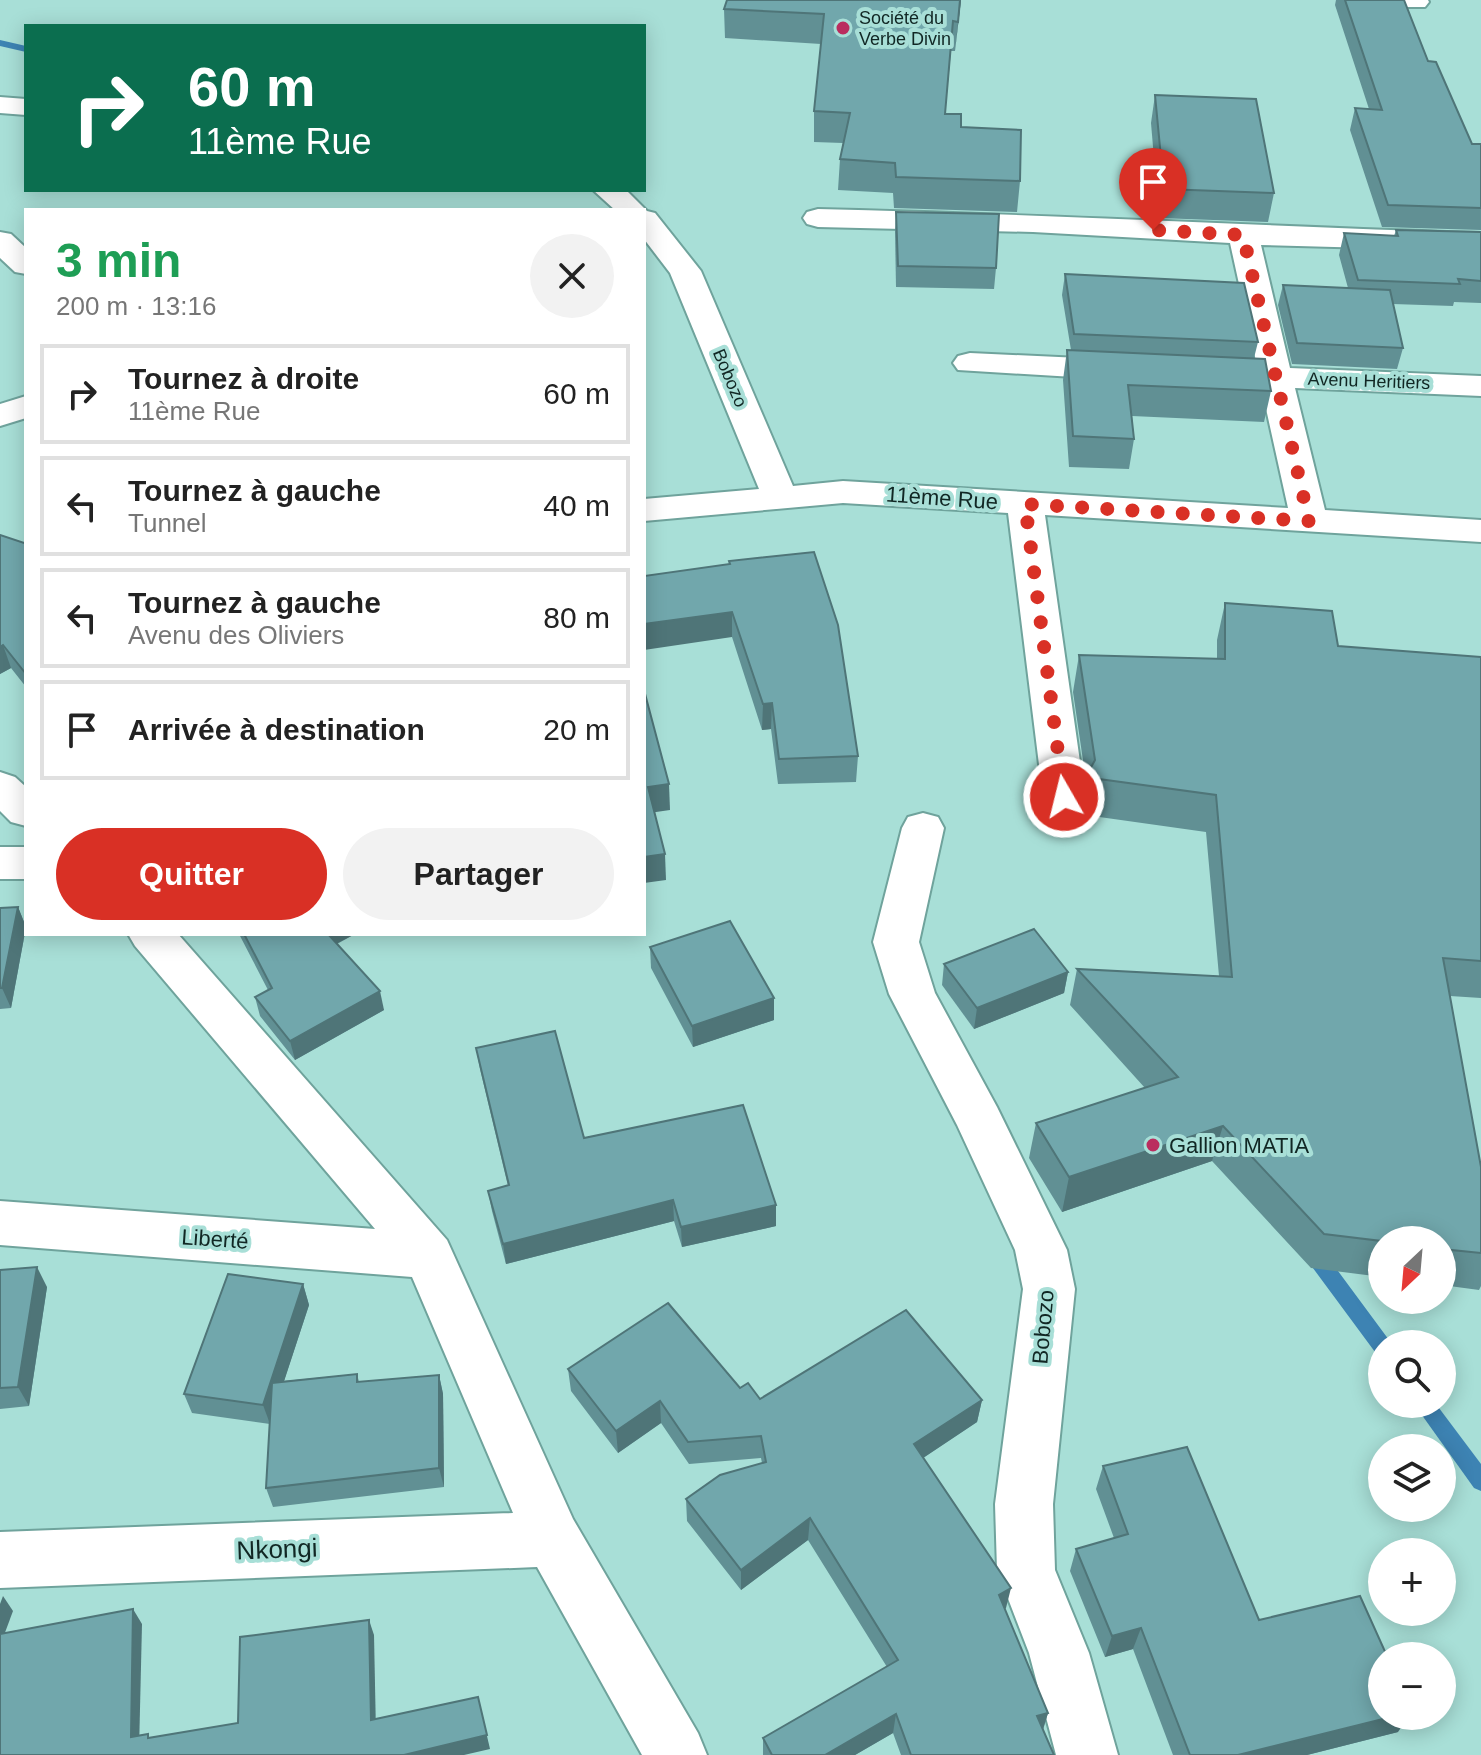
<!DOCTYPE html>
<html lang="fr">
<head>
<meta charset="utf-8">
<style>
	:root { --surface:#fff; --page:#f2f2f2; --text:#222; --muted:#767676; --line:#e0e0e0; --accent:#d93025 }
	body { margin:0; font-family:Helvetica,sans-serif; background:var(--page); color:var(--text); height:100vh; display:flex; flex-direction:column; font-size:30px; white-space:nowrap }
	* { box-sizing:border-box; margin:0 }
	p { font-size:26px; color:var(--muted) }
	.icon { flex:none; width:44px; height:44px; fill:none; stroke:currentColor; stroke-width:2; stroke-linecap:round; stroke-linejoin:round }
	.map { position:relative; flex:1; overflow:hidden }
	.sheet { position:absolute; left:24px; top:208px; width:622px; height:728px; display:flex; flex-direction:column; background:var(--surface); border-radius:0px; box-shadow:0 4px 20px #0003 }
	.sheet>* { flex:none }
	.top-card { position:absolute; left:24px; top:24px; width:622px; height:168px; border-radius:0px; box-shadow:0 4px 20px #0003; background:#0b6e4f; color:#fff; overflow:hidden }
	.needle { width:52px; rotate:206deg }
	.buttons { position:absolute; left:1368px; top:1226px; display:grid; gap:16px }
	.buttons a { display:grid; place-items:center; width:88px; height:88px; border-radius:50%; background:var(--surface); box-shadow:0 4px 20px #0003; font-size:40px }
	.pin { position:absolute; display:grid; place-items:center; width:68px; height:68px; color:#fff; margin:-82px -34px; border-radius:50% 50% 50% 0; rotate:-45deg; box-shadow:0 0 8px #0007 }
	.pin .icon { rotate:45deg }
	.me { position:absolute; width:88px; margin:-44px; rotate:352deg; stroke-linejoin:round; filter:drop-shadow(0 0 6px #0008) }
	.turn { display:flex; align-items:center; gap:28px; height:168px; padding:0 32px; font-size:36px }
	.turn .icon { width:104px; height:104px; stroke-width:2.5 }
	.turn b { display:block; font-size:56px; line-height:68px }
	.round { display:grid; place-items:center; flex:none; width:84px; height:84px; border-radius:42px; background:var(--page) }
	.overview { display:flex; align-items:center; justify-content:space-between; height:136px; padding:0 32px }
	h1 { font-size:48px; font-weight:700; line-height:60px; color:#1e9e55 }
	.button { display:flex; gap:16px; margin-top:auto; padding:16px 32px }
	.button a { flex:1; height:92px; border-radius:48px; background:var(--accent); color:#fff; font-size:32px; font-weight:700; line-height:92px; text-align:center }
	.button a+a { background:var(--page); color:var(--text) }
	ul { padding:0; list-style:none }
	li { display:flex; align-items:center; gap:24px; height:100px; margin:0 16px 12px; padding:0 16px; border:4px solid var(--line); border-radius:0px }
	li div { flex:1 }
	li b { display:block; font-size:30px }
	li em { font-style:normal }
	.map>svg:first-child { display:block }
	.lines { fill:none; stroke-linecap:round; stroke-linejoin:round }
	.stream { fill:#3d83b3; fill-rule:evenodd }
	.minor-casing { stroke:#6fa39c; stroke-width:4 }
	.minor { fill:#fff; fill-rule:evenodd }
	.wall { fill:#619094 }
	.shaded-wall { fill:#4f7578 }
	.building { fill:#71a7ac; stroke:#4f7578; stroke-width:2 }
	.route { stroke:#d93025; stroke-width:14; stroke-dasharray:0 25.2 }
	.poi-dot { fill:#ba2d5f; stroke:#a8dfd7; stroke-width:3 }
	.labels { text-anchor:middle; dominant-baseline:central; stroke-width:8; stroke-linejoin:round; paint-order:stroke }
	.far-poi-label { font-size:18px; fill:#112724; stroke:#a8dfd7; text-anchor:start }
	.far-street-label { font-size:18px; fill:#112724; stroke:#a8dfd7 }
	.street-label { font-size:22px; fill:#112724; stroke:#a8dfd7 }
	.poi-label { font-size:22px; fill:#112724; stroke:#a8dfd7; text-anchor:start }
	.near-street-label { font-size:26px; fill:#112724; stroke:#a8dfd7 }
</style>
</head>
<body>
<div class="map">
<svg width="1481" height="1755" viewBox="0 0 1481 1755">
	<rect width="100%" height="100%" fill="#a8dfd7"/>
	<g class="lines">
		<!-- stream -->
		<g class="stream">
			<polygon points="0,40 26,46 26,52 0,46"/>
			<polygon points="1314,1246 1321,1248 1389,1340 1391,1344 1382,1344 1382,1355 1375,1352 1307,1260 1305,1254 1307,1248"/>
			<polygon points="1414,1404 1436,1404 1481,1464 1481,1491 1474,1488"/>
		</g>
		<defs>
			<g id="minor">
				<polygon points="1402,0 1428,0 1429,2 1425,7 1407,7"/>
				<polygon points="0,97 26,99 26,115 0,113"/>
				<path d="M593 190H626L647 211 655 213 701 271 793 486 843 481 1288 508 1261 386 1196 381 1191 374 1196 367 1208 364 1257 366 1230 243 1033 232 818 227 807 224 803 218 807 212 818 209C1039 214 1260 226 1481 233V251L1261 245 1290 368 1481 376V396L1295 388 1325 510 1481 520V542L1045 515 1085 797 1079 808 1064 812 1049 808 1043 797 1008 513 843 503 644 521V499L759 489 670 273 644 239V210H615Z"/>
				<polygon points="0,232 11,234 26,248 26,274 15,272 0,258"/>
				<polygon points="970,353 1123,360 1135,363 1140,370 1135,377 1123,380 958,370 953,363 958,356"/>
				<polygon points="26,396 26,418 0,426 0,404"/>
				<polygon points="0,772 15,777 26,787 26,826 11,822 0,811"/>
				<polygon points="923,813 938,817 944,828 919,942 935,993 997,1107 1067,1250 1075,1289 1053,1504 1055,1570 1089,1653 1118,1755 1056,1755 1029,1653 997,1570 995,1504 1023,1289 1015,1250 957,1125 889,994 873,942 902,828 908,817"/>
				<rect x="0" y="847" width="26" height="32"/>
				<polygon points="128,934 178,934 447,1240 573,1519 698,1733 707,1755 642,1755 537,1567 0,1588 0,1532 513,1513 412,1277 0,1245 0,1201 375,1229 135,946"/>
			</g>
		</defs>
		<!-- minor casing -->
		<use href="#minor" class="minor-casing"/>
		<!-- minor -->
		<use href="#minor" class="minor"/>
	</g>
	<!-- wall -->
	<g class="wall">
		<polygon points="961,0 955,51 951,51 945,114 1020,181 1017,212 894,208 893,193 838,190 840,159 843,143 814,142 814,111 821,44 725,38 724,9"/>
		<polygon points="1336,0 1404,0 1428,61 1472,144 1481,144 1481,230 1382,227 1350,130 1355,108 1369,109 1335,5"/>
		<polygon points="1155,95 1274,193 1268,222 1159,218 1151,123"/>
		<polygon points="896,212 996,268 994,289 896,287 895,232"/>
		<polygon points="1396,230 1481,232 1481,303 1454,302 1453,306 1393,304 1403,348 1397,369 1292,364 1278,305 1283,285 1348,288 1339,255 1344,233 1394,236"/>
		<polygon points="1065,274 1258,342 1254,358 1271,391 1264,422 1132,416 1134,439 1129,469 1069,467 1063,380 1067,350 1071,350 1062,295"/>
		<polygon points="0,535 24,543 26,542 26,687 11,668 0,674"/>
		<polygon points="729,561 858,756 856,782 778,784 771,729 762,730 732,637"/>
		<polygon points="1225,603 1338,646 1481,657 1481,998 1450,996 1481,1167 1481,1286 1479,1290 1442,1285 1442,1240 1382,1240 1382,1277 1311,1268 1212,1161 1062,1212 1029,1158 1036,1123 1145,1088 1070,1005 1077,969 1219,976 1206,832 1071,813 1077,776 1085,774 1073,692 1079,655 1217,659 1217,640"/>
		<polygon points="18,907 26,927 11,1008 0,1009 0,908"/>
		<polygon points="239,934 355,934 337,944 384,1010 295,1060 260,1016 255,997 268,990"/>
		<polygon points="650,947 774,998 774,1020 693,1047 651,968"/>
		<polygon points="944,964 1068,972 1064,993 974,1029 942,985"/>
		<polygon points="476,1048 584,1138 776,1226 682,1247 674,1221 506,1264 492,1211 488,1191 508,1186 480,1069"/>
		<polygon points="0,1270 47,1287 29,1406 0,1409"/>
		<polygon points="303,1284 309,1305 284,1381 357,1374 359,1382 439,1375 443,1394 444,1487 273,1507 266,1488 270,1424 192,1413 184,1394"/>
		<polygon points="568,1369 740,1388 760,1399 982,1400 977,1422 923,1458 1006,1608 1005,1609 1048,1713 1043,1730 1054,1755 901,1755 893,1733 855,1755 763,1755 763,1738 887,1667 808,1540 741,1590 687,1521 686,1499 762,1463 761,1458 689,1464 661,1423 618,1453 571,1391"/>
		<polygon points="1103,1466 1259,1620 1398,1732 1307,1755 1173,1755 1133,1649 1105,1657 1070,1571 1076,1549 1114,1538 1096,1489"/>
	</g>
	<!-- shaded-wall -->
	<g class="shaded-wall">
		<polygon points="960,0 961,0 955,51 958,22"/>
		<polygon points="732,612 732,637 644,650 644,624"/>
		<polygon points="3,645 11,668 0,674 0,647"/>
		<polygon points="772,703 771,729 762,730 763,704"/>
		<polygon points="669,784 670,810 649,813 648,787"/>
		<polygon points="665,854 666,880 644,883 644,857"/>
		<polygon points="18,907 26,927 11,1008 2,988"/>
		<polygon points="325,934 355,934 328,948"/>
		<polygon points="1068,972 1064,993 974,1029 977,1008"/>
		<polygon points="380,991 384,1010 295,1060 290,1041"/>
		<polygon points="774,998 774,1020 693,1047 692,1026"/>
		<polygon points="1223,1126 1212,1161 1062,1212 1069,1177"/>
		<polygon points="673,1200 674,1221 506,1264 503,1244"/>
		<polygon points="776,1205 776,1226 682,1247 681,1227"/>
		<polygon points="37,1267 47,1287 29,1406 18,1387"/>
		<polygon points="303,1284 309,1305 270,1424 263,1405"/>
		<polygon points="439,1375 443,1394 444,1487 439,1468"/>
		<polygon points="982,1400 977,1422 911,1466 914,1444"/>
		<polygon points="660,1401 661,1423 618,1453 616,1431"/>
		<polygon points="810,1518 808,1540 741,1590 741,1570"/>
		<polygon points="1011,1588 1006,1608 994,1615 999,1595"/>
		<polygon points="3,1596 13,1611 0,1646 0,1604"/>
		<polygon points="133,1609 142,1624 139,1751 131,1737"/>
		<polygon points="369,1620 374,1635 376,1734 371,1720"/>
		<polygon points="1141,1628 1133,1649 1105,1657 1112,1636"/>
		<polygon points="478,1697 490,1749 464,1755 404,1755"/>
		<polygon points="1048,1713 1042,1732 1037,1716"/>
		<polygon points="896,1714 893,1733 855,1755 825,1755"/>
		<polygon points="1395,1716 1409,1716 1398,1732 1307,1755 1238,1755"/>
	</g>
	<!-- building -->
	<g class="building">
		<polygon points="727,0 960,0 958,22 953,21 945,114 961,114 961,127 1021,130 1020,181 896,177 895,163 840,159 850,113 814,111 824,14 724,9"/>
		<polygon points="1345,0 1404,0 1428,61 1436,62 1472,144 1481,144 1481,208 1388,205 1355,108 1382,110"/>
		<polygon points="1155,95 1256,99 1274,193 1164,189"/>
		<polygon points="896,212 999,214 996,268 898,266"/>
		<polygon points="1396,230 1481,232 1481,281 1458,279 1460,284 1358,280 1344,233 1398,236"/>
		<polygon points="1065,274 1244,283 1258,342 1074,334"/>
		<polygon points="1283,285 1390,290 1403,348 1297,343"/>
		<polygon points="1067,350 1265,359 1271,391 1128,385 1134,439 1073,436"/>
		<polygon points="0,535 24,543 26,542 26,674 3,645 0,647"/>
		<polygon points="814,552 838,625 858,756 779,759 772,703 763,704 732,612 644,624 644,576 730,564 729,561"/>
		<polygon points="1225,603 1332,611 1338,646 1481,657 1481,961 1443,958 1481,1167 1481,1253 1442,1249 1442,1240 1382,1240 1382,1241 1324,1234 1223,1126 1069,1177 1036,1123 1178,1077 1077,969 1232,977 1216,795 1077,776 1088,773 1095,760 1079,655 1225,659"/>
		<polygon points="644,690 669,784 648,787 665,854 644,857"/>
		<polygon points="18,907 2,988 0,988 0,908"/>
		<polygon points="730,921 774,998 692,1026 650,947"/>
		<polygon points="1034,929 1068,972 977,1008 944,964"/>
		<polygon points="244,934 328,934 380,991 290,1041 255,997 272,988"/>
		<polygon points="555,1031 584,1138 743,1105 776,1205 681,1227 673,1200 503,1244 488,1191 509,1185 476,1048"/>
		<polygon points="37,1267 18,1387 0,1388 0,1270"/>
		<polygon points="228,1274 303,1284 263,1405 184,1394"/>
		<polygon points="668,1303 740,1388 748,1383 760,1399 906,1310 982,1400 914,1444 1011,1588 999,1595 1048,1713 1037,1716 1054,1755 911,1755 896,1714 825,1755 772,1755 763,1738 898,1660 810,1518 741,1570 686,1499 720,1475 766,1462 761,1436 688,1442 660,1401 616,1431 568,1369"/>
		<polygon points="357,1374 357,1382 439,1375 439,1468 266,1488 272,1383"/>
		<polygon points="1187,1447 1259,1620 1360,1596 1387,1656 1382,1656 1382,1716 1395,1716 1238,1755 1190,1755 1141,1628 1112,1636 1076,1549 1128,1534 1103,1466"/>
		<polygon points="133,1609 131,1737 148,1734 148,1738 238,1723 240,1637 369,1620 371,1720 478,1697 487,1735 404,1755 0,1755 0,1634"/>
	</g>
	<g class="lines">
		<!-- route -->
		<polyline class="route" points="1064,797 1025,504 1309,521 1243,235 1153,230"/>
	</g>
	<!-- markers -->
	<g class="poi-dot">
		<circle cx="843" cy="28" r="8"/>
		<circle cx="1153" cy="1145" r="8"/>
	</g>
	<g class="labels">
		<!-- far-poi labels -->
		<g class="far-poi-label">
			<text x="859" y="18">Société du<tspan x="859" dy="21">Verbe Divin</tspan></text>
		</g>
		<!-- far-street labels -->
		<g class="far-street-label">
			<text transform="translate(730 378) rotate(67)">Bobozo</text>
			<text transform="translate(1369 381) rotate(2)">Avenu Heritiers</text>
		</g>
		<!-- street labels -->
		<g class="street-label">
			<text transform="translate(942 498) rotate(4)">11ème Rue</text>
			<text transform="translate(215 1239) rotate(4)">Liberté</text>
			<text transform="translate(1043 1327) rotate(-85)">Bobozo</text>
		</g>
		<!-- poi labels -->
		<g class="poi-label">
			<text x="1169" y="1145">Gallion MATIA</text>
		</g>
		<!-- near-street labels -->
		<g class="near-street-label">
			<text transform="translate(277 1549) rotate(-2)">Nkongi</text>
		</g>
	</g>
</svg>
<div class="buttons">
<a><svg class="needle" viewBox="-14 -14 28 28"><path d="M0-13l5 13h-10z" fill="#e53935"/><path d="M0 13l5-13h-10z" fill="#767676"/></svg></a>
<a><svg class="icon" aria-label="search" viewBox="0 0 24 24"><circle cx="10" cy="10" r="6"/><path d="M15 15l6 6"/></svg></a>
<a><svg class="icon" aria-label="layers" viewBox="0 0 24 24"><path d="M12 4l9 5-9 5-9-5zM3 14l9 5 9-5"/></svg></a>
<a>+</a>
<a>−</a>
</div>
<div class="pin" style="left:1153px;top:230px;background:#d93025"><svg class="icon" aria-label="arrive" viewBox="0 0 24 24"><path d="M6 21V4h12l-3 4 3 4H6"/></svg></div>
<svg class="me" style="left:1064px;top:797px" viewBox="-20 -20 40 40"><circle r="17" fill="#d93025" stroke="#fff" stroke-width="3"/><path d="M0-11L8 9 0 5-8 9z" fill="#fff"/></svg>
<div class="top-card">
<div class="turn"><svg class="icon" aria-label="right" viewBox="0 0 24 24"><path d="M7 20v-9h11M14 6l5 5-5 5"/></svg><div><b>60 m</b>11ème Rue</div></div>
</div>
<section class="sheet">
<div class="overview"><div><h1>3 min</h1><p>200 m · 13:16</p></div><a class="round"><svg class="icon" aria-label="close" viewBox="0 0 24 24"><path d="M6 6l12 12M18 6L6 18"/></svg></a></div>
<ul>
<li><svg class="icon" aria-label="right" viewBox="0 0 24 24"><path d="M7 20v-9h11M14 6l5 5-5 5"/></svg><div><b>Tournez à droite</b><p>11ème Rue</p></div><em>60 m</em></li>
<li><svg class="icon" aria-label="left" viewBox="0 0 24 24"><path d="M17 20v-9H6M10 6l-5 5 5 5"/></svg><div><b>Tournez à gauche</b><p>Tunnel</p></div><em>40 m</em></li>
<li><svg class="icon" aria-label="left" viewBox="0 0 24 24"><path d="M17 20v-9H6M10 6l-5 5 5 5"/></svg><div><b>Tournez à gauche</b><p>Avenu des Oliviers</p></div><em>80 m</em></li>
<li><svg class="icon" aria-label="arrive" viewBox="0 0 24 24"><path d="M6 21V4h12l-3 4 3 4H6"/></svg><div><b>Arrivée à destination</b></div><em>20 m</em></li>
</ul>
<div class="button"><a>Quitter</a><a>Partager</a></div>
</section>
</div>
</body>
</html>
